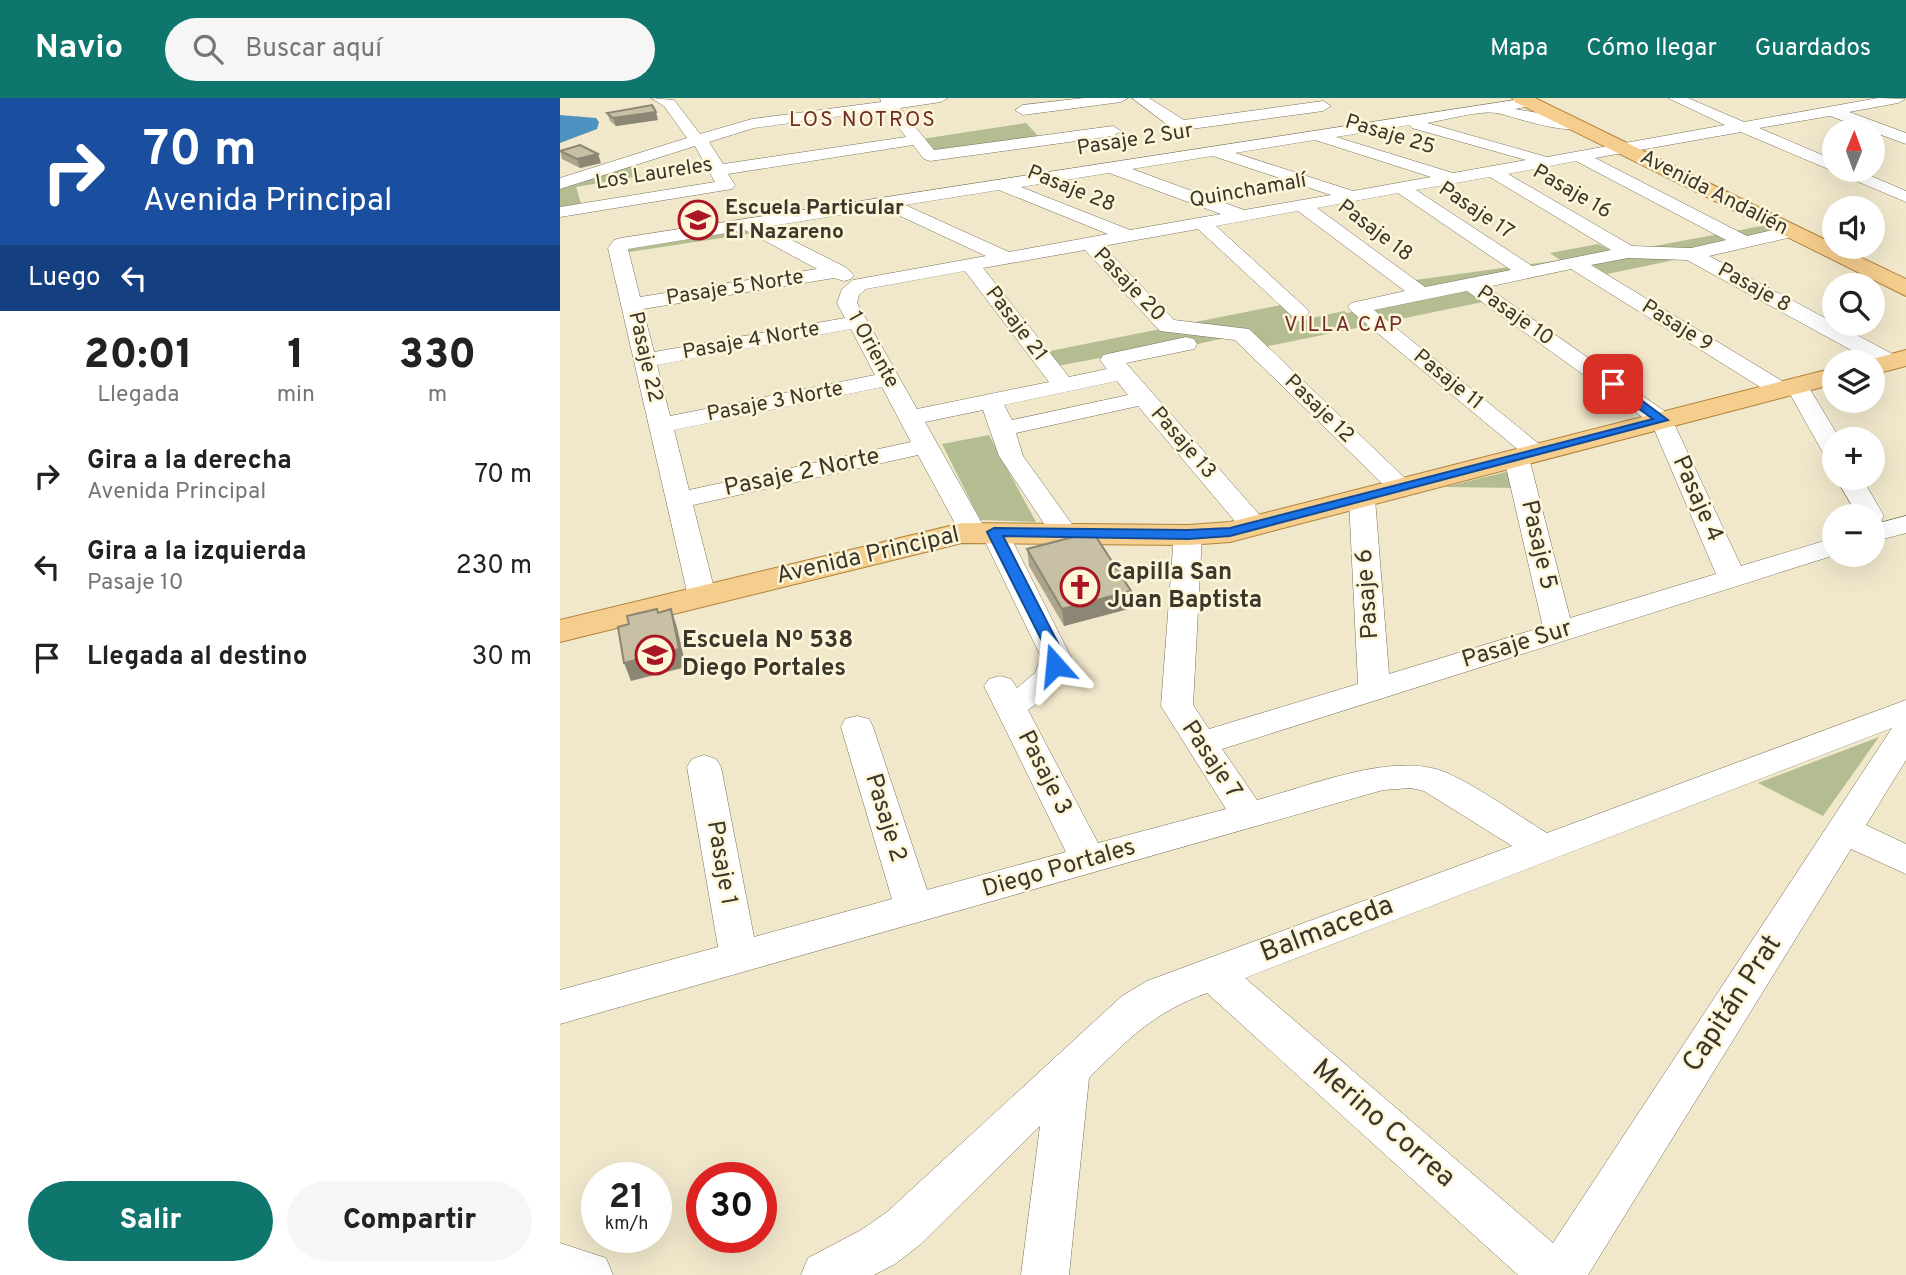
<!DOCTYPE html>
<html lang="es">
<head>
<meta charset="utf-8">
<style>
	:root { --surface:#fff; --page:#f6f6f6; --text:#222; --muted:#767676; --accent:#0f766e }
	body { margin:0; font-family:Overpass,sans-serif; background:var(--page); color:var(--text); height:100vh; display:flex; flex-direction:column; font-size:26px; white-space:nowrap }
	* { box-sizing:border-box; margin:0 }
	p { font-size:23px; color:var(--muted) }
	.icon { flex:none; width:38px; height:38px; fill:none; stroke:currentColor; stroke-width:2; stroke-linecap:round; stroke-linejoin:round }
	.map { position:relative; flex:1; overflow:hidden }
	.drawer { display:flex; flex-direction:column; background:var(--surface); width:560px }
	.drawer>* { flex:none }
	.hud { background:#1a4fa0; color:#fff; overflow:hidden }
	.needle { width:46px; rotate:1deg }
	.fabs { position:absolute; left:1262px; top:21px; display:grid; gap:14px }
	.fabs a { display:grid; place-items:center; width:63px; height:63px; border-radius:50%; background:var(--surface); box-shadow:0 7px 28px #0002; font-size:35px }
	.speed { position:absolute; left:21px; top:1064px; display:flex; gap:14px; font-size:35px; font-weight:700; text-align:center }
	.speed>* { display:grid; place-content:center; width:91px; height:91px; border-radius:50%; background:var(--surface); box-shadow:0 7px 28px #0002; line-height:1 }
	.speed small { font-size:18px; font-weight:400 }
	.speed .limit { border:10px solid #d22; background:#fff; color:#111 }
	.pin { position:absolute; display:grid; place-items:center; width:60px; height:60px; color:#fff; margin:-30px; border-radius:14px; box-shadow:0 4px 10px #0006 }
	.me { position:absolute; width:77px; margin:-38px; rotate:342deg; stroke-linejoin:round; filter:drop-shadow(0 0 5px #0008) }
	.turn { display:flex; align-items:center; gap:24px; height:147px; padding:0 28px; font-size:32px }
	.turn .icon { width:91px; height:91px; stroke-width:2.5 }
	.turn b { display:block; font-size:49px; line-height:60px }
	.then { display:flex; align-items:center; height:66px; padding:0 28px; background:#0003; gap:14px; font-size:26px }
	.eta { display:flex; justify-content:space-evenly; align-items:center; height:119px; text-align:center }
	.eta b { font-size:42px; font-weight:800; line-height:49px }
	.button { display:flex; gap:14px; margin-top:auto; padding:14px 28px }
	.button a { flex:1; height:80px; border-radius:42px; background:var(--accent); color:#fff; font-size:28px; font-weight:800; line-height:80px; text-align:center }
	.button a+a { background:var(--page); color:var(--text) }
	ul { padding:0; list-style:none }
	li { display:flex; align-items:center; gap:21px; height:91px; padding:0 28px }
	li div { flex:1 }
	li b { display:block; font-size:26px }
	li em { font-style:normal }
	header { display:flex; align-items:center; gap:42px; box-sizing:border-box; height:98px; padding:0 35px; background:var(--accent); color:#fff }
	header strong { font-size:33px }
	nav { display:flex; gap:38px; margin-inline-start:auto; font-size:24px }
	.search { width:490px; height:63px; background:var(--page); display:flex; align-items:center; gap:18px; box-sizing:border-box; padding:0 24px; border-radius:38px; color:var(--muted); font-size:26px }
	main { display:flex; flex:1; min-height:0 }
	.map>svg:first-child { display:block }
	.green { fill:#b3bd91 }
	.water { fill:#4e92c1 }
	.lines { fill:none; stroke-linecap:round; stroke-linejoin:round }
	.minor-casing { stroke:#797158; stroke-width:1 }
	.major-casing { stroke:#b0823a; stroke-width:2 }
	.minor { fill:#fff; fill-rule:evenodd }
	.major { fill:#f5cd8d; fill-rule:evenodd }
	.wall { fill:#aca58e }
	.shaded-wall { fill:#8c8674 }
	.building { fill:#c8c0a5; stroke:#8c8674; stroke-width:2 }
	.route { fill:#1a73e8; stroke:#114b97; stroke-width:2 }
	.labels { text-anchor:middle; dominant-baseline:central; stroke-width:5; stroke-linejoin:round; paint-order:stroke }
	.far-neighbourhood-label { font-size:21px; letter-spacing:2px; fill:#702a29; stroke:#fef6d9 }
	.far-street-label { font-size:21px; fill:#3b372c; stroke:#fef6d9 }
	.far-poi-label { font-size:21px; font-weight:bold; fill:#3b372c; stroke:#fef6d9; text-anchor:start }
	.street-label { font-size:24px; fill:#3b372c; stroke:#fef6d9 }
	.poi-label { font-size:24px; font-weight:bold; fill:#3b372c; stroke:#fef6d9; text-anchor:start }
	.near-street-label { font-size:28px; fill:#3b372c; stroke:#fef6d9 }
</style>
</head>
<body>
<header>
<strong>Navio</strong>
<div class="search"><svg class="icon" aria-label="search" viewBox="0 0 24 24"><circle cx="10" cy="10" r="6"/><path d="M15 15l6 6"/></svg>Buscar aquí</div>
<nav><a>Mapa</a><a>Cómo llegar</a><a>Guardados</a></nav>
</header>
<main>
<section class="drawer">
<div class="hud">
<div class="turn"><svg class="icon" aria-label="right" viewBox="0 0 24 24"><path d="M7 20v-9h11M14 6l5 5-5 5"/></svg><div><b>70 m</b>Avenida Principal</div></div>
<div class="then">Luego<svg class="icon" aria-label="left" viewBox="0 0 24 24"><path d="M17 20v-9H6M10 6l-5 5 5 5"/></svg></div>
</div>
<div class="eta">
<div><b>20:01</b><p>Llegada</p></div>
<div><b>1</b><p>min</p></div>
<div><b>330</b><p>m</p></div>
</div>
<ul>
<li><svg class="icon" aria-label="right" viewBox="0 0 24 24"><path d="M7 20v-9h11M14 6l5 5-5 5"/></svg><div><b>Gira a la derecha</b><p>Avenida Principal</p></div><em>70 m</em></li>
<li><svg class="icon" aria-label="left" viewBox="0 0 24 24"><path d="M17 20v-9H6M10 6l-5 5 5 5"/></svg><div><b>Gira a la izquierda</b><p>Pasaje 10</p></div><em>230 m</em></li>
<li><svg class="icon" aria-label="arrive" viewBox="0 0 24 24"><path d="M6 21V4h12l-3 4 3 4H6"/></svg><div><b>Llegada al destino</b></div><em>30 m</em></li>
</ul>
<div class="button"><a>Salir</a><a>Compartir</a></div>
</section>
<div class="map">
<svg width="1346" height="1177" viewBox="0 0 1346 1177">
	<rect width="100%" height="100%" fill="#f1e8cc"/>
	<!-- green -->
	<g class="green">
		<polygon points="466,25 481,41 374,57 362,41"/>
		<polygon points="75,65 80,78 16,89 22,109 0,112 0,90"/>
		<polygon points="182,128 194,135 69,154 65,148"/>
		<polygon points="1202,128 1213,134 1129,159 1047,176 1027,164 906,192 923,204 704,249 687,235 562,263 556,257 497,268 485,254 721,207 738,223 784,213 787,215 873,197 855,182 1000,162 990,155 1038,146 1057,155"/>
		<polygon points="429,337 476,424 420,422 382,346"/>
		<polygon points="954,372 958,390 885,389"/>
		<polygon points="1319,639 1263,718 1198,685"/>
	</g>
	<!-- water -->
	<polygon class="water" points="0,17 36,20 39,24 37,31 0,45"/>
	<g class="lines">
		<defs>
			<g id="minor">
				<path d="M91 0 114 2 140 36 192 21 321 4 320 0H388L381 4 340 10 374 52 553 28 561 33 553 38 370 63 364 61 353 47 168 76 175 87 172 91 0 119V109L155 84 135 48 0 91V80L127 40 104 8ZM325 12 346 39 163 66 149 44 194 30Z"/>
				<polygon points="524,0 568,0 561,4 463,17 455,12 463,7"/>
				<polygon points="572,0 589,0 624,22 763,3 771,8 763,13 624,32 609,28"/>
				<path d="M967 0 975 1 977 4 975 7 955 11 1018 22 1026 27C1013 40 955 19 937 15 921 12 885 22 867 25L987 59 1165 27 1108 0H1128L1184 24 1318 0 1345 1 1338 5 1289 14 1346 35V46L1270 18 1199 30 1274 62V72H1297L1346 93V104L1181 34 1035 60 1187 138 1229 128 1236 130 1238 134 1236 138 1149 158 1338 259 1341 264 1338 269H1322L1127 162 1068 160 1031 167 1227 286 1237 281 1245 283 1280 341H1274V360L1265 358 1262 353 1230 296 1221 299 1213 297 1011 171 927 189 1110 317 1181 468 1274 440 1275 457 662 651 697 702C750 688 833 653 885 674 916 687 957 717 987 735L1346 602V662L1306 727 1346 746V776L1291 751 1028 1177H958L647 895C593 915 569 940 529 980L509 1177H461L480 1028 361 1146 335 1166 314 1177H241L248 1160 301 1132 327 1114 562 898 587 883 952 748 864 693 851 690 823 692 0 926V892L158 849 127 669 132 661 144 657 156 661 161 669 194 839 332 801 281 629 285 621 297 618 309 621 313 629 367 792 506 754 424 588 429 581 440 578 451 581 457 590 475 575 481 559 423 439 413 442 403 440 358 357 133 407 156 498 152 504 142 507 132 504 128 498 48 150 54 142 61 140ZM850 27 852 30 966 62 893 75 776 39ZM755 42 871 79 793 93 675 55ZM653 58 771 97 684 112 572 71ZM1016 63 1166 142 1131 150 1072 148 948 76ZM549 75 661 116 570 132 461 89ZM930 79 1051 152 972 168 856 92ZM439 92 548 136 449 154 345 107ZM838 95 951 172 865 189 757 110ZM323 110 426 158 293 182 282 191 277 205 285 220 94 254 83 211 274 180 284 183 291 181 294 177 285 169 206 129ZM738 113 845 193 791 205 788 209 791 213 961 354 948 355 944 360 983 529 829 576 815 401 811 395 802 393 793 395 789 401 798 586 649 631 633 607 642 437 638 431 628 429 618 431 614 437 601 608 666 711 538 745 468 612C488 598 507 584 511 559L448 434 444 428 434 426 424 429 365 324 423 312 439 358 495 442 505 444 515 442 519 436 463 358 456 335 578 308 684 434 694 436 704 434 707 428 704 422 566 265 634 251 637 246 634 241 626 239 543 257 540 262 547 271 509 279 423 170 525 152 600 233 675 242 832 395 841 398 850 395 854 390 850 385 689 231 614 222 543 148 638 131 732 218H746L749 214 746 210 656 128ZM185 132 257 171 80 199 68 151ZM405 173 489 284 357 311 297 205 299 197 306 191ZM907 193 1092 326 1156 476 1010 520 969 360 986 359 989 354 814 212ZM291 231 315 277 110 318 97 267ZM557 283 568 297 452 322 444 307ZM322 289 351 344 129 392 114 332ZM1332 630 993 1145 685 880Z"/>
				<polygon points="1276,380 1302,380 1324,418 1320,424 1312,426 1312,418 1298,418"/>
				<polygon points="1346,418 1346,435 1312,444 1312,427"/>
				<polygon points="0,1145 46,1160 53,1177 0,1177"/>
			</g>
			<g id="major">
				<polygon points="952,0 975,0 1274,146 1274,149 1279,149 1346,181 1346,198 955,4"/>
				<polygon points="1346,252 1346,268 1312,277 1312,264 1302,264"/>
				<polygon points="1274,270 1274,286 670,444 628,447 402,445 0,544 0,522 402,425 628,427 670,424"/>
			</g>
		</defs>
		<!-- minor casing -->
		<use href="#minor" class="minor-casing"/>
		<!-- major casing -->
		<use href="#major" class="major-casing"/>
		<!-- minor -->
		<use href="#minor" class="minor"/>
		<!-- major -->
		<use href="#major" class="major"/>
	</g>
	<!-- wall -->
	<g class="wall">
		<polygon points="47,15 98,22 56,28 50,23"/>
		<polygon points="0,52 41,65 20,70 2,61"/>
		<polygon points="467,451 571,493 572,510 504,528 469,468"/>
	</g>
	<!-- shaded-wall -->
	<g class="shaded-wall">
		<polygon points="96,14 98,22 56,28 53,20"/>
		<polygon points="38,56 41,65 20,70 17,61"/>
		<polygon points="571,493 572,510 504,528 502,511"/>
		<polygon points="111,511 117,529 126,569 71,583 64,565"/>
	</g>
	<!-- building -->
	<g class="building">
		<polygon points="92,7 96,14 53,20 47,15"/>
		<polygon points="20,47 38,56 17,61 0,53"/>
		<polygon points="533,434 571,493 502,511 467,451"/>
		<polygon points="97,511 98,515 111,511 119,551 64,565 58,529 69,526 67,518"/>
	</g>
	<!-- route -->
	<polygon class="route" points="1049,284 1057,284 1108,322 670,438 628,441 443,438 501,551 503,567 495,572 487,567 486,551 427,434 434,430 628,432 670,430 1093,321 1049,289"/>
	<!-- icons -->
	<defs>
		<symbol id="school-ring" viewBox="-11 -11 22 22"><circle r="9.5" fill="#fef6d9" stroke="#ab1625" stroke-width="1.5"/><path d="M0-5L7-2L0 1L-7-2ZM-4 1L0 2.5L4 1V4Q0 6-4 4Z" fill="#ab1625"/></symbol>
		<symbol id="church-ring" viewBox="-11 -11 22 22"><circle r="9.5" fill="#fef6d9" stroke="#ab1625" stroke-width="1.5"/><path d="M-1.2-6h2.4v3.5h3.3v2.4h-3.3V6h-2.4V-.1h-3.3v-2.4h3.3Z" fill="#ab1625"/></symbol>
	</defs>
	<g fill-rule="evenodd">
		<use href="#school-ring" x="116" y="100" width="44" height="44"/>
		<use href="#church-ring" x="498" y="467" width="44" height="44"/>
		<use href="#school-ring" x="73" y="535" width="44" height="44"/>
	</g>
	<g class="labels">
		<!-- far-neighbourhood labels -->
		<g class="far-neighbourhood-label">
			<text x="303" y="22">LOS NOTROS</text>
			<text x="784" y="227">VILLA CAP</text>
		</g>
		<!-- far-street labels -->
		<g class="far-street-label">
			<text transform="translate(830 37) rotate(17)">Pasaje 25</text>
			<text transform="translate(575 42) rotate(-9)">Pasaje 2 Sur</text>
			<text transform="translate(94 76) rotate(-9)">Los Laureles</text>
			<text transform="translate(511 91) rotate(22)">Pasaje 28</text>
			<text transform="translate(688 93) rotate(-10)">Quinchamalí</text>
			<text transform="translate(1012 94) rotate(30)">Pasaje 16</text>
			<text transform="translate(1154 95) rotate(27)">Avenida Andalién</text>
			<text transform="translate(916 113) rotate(34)">Pasaje 17</text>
			<text transform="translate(815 133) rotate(37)">Pasaje 18</text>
			<text transform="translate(569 187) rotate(46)">Pasaje 20</text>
			<text transform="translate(175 190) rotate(-9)">Pasaje 5 Norte</text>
			<text transform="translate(1194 190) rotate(29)">Pasaje 8</text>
			<text transform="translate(955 218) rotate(35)">Pasaje 10</text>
			<text transform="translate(456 226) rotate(53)">Pasaje 21</text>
			<text transform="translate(1117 228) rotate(32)">Pasaje 9</text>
			<text transform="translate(191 243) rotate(-10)">Pasaje 4 Norte</text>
			<text transform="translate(313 252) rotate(61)">1 Oriente</text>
			<text transform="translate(85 259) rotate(77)">Pasaje 22</text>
			<text transform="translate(888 282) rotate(39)">Pasaje 11</text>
			<text transform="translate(215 304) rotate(-11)">Pasaje 3 Norte</text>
			<text transform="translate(759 311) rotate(44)">Pasaje 12</text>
			<text transform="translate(623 345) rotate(49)">Pasaje 13</text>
		</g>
		<!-- far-poi labels -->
		<g class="far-poi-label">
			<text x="165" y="110">Escuela Particular<tspan x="165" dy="24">El Nazareno</tspan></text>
		</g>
		<!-- street labels -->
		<g class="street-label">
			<text transform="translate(242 375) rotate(-12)">Pasaje 2 Norte</text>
			<text transform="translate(1137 401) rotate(66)">Pasaje 4</text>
			<text transform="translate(978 447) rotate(77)">Pasaje 5</text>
			<text transform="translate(308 458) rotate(-13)">Avenida Principal</text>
			<text transform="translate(808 496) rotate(-94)">Pasaje 6</text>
			<text transform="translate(957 547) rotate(-17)">Pasaje Sur</text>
			<text transform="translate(651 662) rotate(56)">Pasaje 7</text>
			<text transform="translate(484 675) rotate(63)">Pasaje 3</text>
			<text transform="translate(325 720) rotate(73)">Pasaje 2</text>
			<text transform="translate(161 765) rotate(80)">Pasaje 1</text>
			<text transform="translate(499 771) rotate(-16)">Diego Portales</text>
		</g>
		<!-- poi labels -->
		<g class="poi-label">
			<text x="547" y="475">Capilla San<tspan x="547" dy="28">Juan Baptista</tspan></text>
			<text x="122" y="543">Escuela Nº 538<tspan x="122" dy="28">Diego Portales</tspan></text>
		</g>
		<!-- near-street labels -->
		<g class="near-street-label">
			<text transform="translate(767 832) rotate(-21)">Balmaceda</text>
			<text transform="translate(1173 906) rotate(-57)">Capitán Prat</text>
			<text transform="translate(823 1026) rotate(41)">Merino Correa</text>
		</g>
	</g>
</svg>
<div class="fabs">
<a><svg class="needle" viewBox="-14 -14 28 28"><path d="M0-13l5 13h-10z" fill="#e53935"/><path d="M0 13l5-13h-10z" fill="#767676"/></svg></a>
<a><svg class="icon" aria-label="sound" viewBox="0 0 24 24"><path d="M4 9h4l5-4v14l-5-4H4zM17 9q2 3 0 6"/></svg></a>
<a><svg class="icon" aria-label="search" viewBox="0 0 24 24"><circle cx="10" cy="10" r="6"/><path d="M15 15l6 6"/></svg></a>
<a><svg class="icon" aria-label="layers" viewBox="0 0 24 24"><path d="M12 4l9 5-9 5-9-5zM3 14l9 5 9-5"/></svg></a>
<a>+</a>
<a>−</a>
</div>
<div class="speed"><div>21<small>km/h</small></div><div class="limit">30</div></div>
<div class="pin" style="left:1053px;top:286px;background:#d93025"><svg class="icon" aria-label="arrive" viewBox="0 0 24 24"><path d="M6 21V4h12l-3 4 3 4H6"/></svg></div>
<svg class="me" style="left:495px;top:567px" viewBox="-20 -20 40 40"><path d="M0-17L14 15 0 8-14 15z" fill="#1a73e8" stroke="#fff" stroke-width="4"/></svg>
</div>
</main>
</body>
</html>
